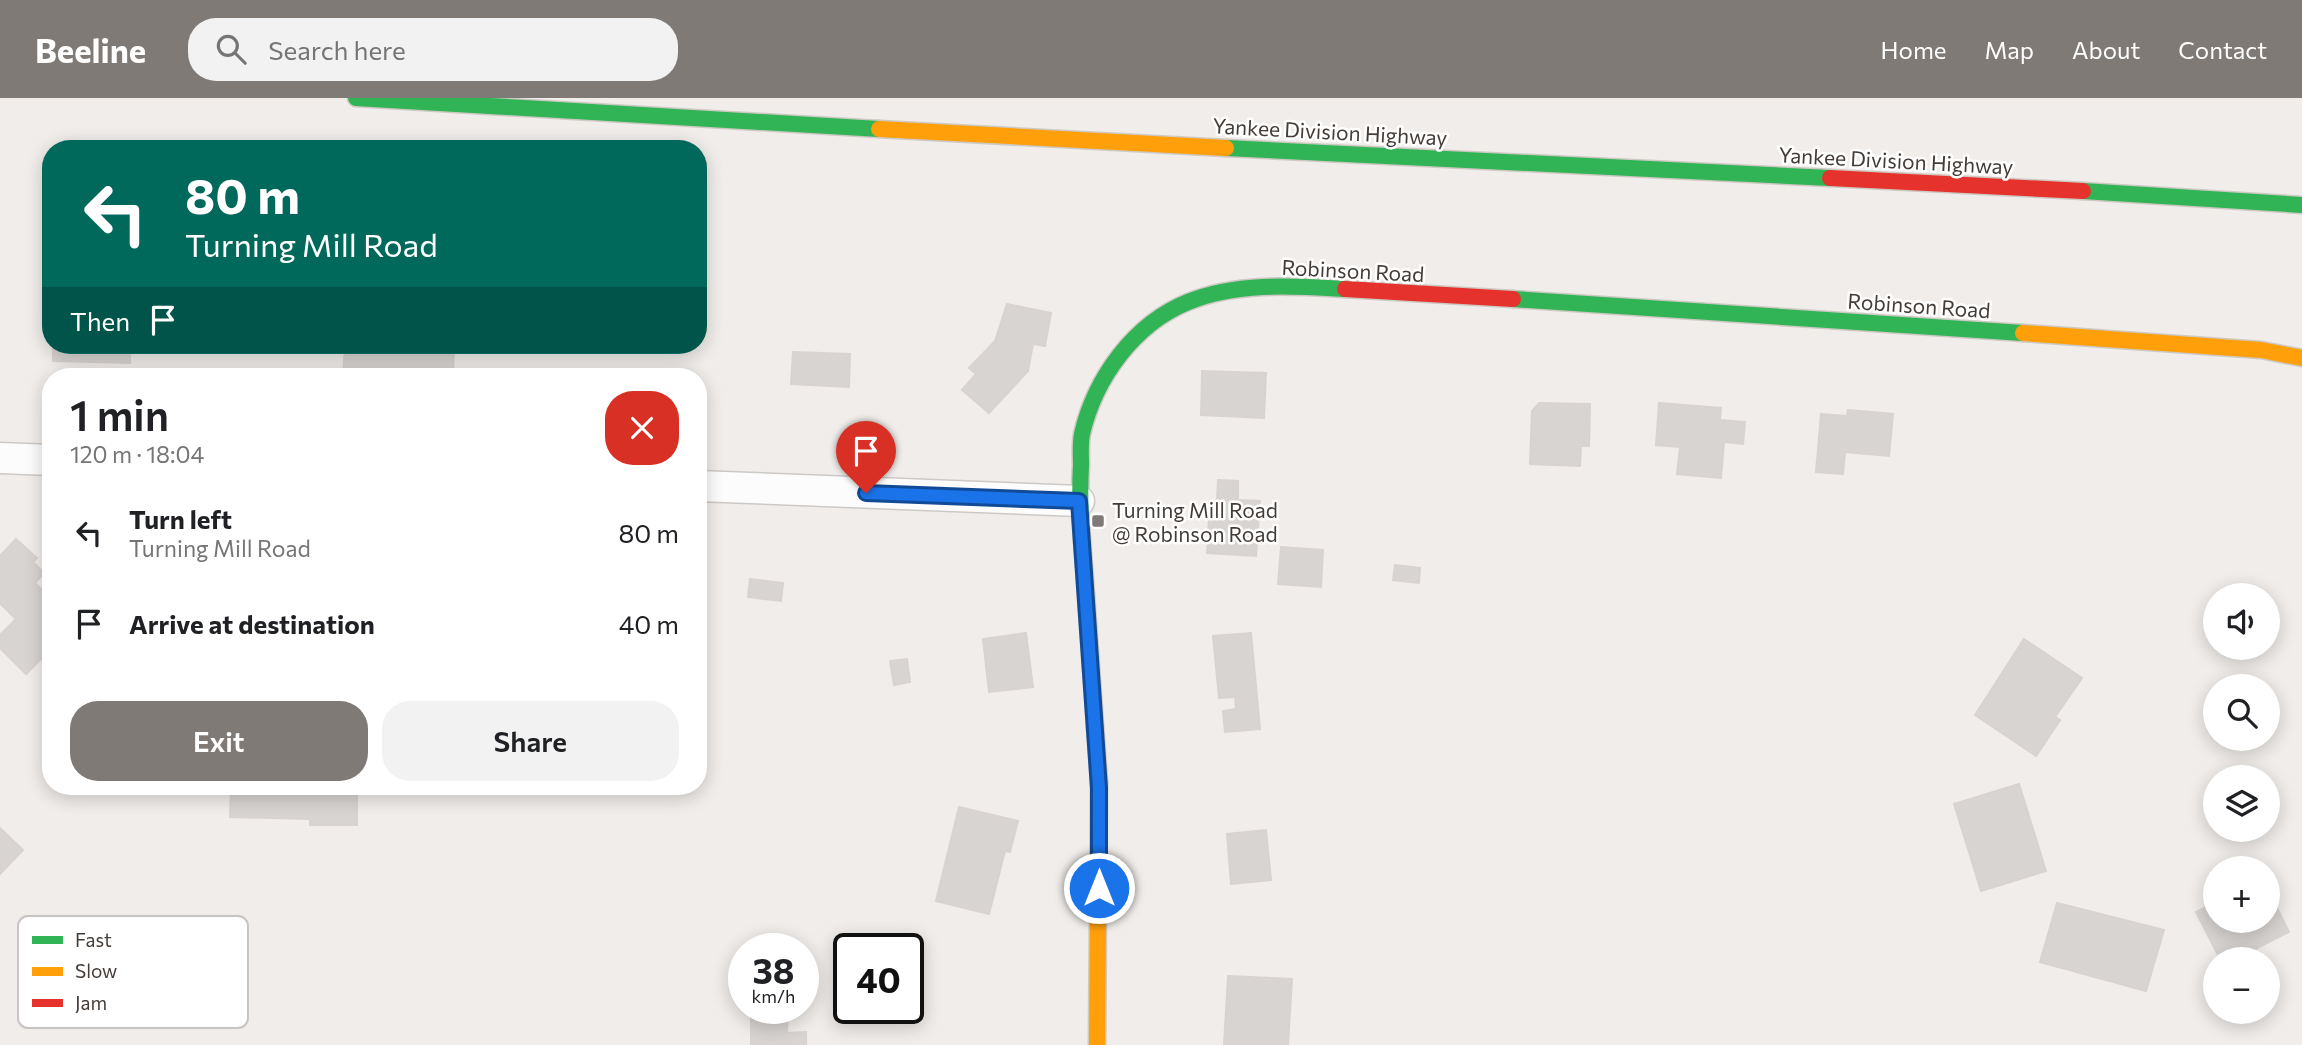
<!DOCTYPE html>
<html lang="en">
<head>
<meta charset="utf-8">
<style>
	:root { --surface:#fff; --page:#f2f2f2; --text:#202124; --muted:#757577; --accent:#807a76 }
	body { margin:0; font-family:Commissioner,sans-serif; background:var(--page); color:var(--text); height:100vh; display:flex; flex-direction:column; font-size:26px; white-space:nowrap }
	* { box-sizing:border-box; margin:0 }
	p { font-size:23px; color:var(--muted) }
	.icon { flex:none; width:38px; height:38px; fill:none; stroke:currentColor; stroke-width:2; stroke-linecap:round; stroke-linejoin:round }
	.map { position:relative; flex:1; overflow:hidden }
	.panel { position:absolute; left:42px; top:270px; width:665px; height:427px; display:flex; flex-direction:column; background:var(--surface); border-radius:28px; box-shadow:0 4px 18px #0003 }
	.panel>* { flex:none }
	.top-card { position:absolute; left:42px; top:42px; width:665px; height:214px; border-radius:28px; box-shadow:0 4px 18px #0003; background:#00695c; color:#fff; overflow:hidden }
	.fabs { position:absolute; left:2203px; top:485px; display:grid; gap:14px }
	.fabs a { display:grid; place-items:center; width:77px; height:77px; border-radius:50%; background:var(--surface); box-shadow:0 4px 18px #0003; font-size:35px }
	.speed { position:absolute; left:728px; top:835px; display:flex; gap:14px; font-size:35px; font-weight:700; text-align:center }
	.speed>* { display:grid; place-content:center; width:91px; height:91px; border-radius:50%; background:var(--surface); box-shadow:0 4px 18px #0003; line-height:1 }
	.speed small { font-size:18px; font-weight:400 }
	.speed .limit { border:4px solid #111; border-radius:10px; background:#fff; color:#111 }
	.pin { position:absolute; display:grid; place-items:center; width:60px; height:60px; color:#fff; margin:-72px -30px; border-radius:50% 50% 50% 0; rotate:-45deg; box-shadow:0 0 7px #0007 }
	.pin .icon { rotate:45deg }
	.me { position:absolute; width:77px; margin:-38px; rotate:0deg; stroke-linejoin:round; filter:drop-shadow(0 0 5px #0008) }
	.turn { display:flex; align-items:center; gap:24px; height:147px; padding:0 28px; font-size:32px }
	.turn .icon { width:91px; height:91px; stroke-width:2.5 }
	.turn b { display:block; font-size:49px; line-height:60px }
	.then { display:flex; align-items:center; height:66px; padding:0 28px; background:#0003; gap:14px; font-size:26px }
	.round { display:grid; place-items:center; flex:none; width:74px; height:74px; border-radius:28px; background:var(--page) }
	.headline { display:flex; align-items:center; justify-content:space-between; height:119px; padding:0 28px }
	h1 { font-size:42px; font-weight:600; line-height:52px }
	.primary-button { display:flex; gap:14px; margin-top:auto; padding:14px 28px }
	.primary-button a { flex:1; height:80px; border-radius:28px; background:var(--accent); color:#fff; font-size:28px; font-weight:600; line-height:80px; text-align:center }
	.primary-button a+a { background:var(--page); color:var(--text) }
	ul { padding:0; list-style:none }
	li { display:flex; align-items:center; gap:21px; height:91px; padding:0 28px }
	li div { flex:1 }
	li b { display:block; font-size:26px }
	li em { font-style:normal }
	header { display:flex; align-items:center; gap:42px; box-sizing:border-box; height:98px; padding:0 35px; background:var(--accent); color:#fff }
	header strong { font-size:33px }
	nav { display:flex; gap:38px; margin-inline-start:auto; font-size:24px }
	.search { width:490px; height:63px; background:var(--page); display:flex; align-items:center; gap:18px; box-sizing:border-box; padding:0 24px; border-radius:28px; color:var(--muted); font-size:26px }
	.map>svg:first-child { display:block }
	.building { fill:#d8d4d1; stroke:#d8d3d0; stroke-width:2 }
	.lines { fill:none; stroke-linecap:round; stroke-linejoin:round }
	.street-casing { stroke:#ccc9c6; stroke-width:33 }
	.fast-casing { stroke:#cfc9c3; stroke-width:19 }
	.slow-casing { stroke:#cfc9c3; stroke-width:19 }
	.jam-casing { stroke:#cfc9c3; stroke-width:19 }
	.street { stroke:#fdfcfc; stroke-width:30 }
	.fast { stroke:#30b455; stroke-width:16 }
	.slow { stroke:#ff9f0a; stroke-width:16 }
	.jam { stroke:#e5322d; stroke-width:16 }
	.route-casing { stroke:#114b97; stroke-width:18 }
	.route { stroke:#1a73e8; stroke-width:12 }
	.poi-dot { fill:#807a76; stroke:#fff; stroke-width:2.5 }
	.labels { text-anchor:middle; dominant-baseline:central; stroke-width:5; stroke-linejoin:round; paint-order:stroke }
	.street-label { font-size:21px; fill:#443c37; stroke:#fff }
	.poi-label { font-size:21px; fill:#443c37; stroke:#fff; text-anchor:start }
	.key { fill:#fff; stroke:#c7c4c3; stroke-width:2 }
	.key-label { font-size:19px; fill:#443c37 }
</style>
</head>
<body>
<header>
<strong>Beeline</strong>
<div class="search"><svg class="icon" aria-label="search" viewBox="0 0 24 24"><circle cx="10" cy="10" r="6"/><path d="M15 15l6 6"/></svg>Search here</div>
<nav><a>Home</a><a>Map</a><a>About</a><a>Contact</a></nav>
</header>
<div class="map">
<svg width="2302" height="947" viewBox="0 0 2302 947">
	<rect width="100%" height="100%" fill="#f0edea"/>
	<!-- building -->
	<g class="building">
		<polygon points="1007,206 1051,215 1045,248 1033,246 1028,273 989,315 962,292 976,276 969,270 995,243"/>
		<polygon points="53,247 130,247 130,265 53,263"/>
		<polygon points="345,247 454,247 453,278 343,278"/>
		<polygon points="793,254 850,256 849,289 791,286"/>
		<polygon points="1202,273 1266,275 1264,320 1201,317"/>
		<polygon points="1539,305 1590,306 1589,348 1581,348 1580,368 1530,366 1532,313"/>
		<polygon points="1659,305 1721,310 1720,322 1745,324 1743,346 1724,344 1721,380 1677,376 1680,349 1656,347"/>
		<polygon points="1848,312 1893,316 1889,358 1845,354 1843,376 1816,374 1821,316 1847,318"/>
		<polygon points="1218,382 1238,383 1238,402 1260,403 1256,458 1207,455 1209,420 1216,421"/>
		<polygon points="16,441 37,460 33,464 44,475 35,485 51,500 51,551 26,576 0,550 0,537 16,521 0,505 0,458"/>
		<polygon points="1281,449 1323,452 1321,489 1278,486"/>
		<polygon points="1395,467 1420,470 1419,485 1393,482"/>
		<polygon points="750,481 783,485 781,503 748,499"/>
		<polygon points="1026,535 1033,589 989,594 983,541"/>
		<polygon points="1251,535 1260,631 1225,634 1223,613 1236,611 1235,599 1219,600 1213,538"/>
		<polygon points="2024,541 2082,580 2055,619 2060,622 2036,658 1975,617"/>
		<polygon points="907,561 910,584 894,587 890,563"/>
		<polygon points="2019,686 2046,773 1981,793 1954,706"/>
		<polygon points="231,688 357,688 357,727 310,727 310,721 230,719"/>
		<polygon points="959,709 1018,723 1010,754 1005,753 989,816 936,803"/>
		<polygon points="0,730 23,752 0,776"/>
		<polygon points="1266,732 1271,782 1231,786 1227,736"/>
		<polygon points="2268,792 2289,834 2255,851 2260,859 2257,861 2220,861 2196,814 2216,804 2216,822 2268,822"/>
		<polygon points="2057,805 2164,832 2146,893 2040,864"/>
		<polygon points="1228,878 1292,881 1288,947 1224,947"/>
		<polygon points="751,910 788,910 787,935 806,934 806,947 751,947"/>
	</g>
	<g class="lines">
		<defs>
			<g id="street">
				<polyline points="0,360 51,362"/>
				<polyline points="698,388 1079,403"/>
			</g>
			<g id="fast">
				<polyline points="356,0 879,31"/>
				<polyline points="1226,50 1830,80"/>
				<polyline points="2083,93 2302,107"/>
				<polyline points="1513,201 2023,235"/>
				<path d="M1099 685C1094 613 1089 540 1084 468 1081 434 1079 401 1081 367 1081 357 1080 346 1082 336 1095 280 1134 226 1188 204 1237 184 1293 188 1345 191"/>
			</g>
			<g id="slow">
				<polyline points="879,31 1226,50"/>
				<polyline points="2023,235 2261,252 2302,260"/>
				<polyline points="1097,947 1099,685"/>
			</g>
			<g id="jam">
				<polyline points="1830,80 2083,93"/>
				<polyline points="1345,191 1513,201"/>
			</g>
		</defs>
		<!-- street casing -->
		<use href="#street" class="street-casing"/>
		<!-- fast casing -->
		<use href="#fast" class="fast-casing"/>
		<!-- slow casing -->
		<use href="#slow" class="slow-casing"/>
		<!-- jam casing -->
		<use href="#jam" class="jam-casing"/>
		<!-- street -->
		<use href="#street" class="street"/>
		<!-- fast -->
		<use href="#fast" class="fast"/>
		<!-- slow -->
		<use href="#slow" class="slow"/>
		<!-- jam -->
		<use href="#jam" class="jam"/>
	</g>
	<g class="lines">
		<defs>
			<polyline id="route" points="866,395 1079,403 1099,690 1099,790"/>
		</defs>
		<!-- route casing -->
		<use href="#route" class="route-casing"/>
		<!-- route -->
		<use href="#route" class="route"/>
	</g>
	<!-- markers -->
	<rect class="poi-dot" x="1091" y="416" width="14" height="14" rx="3.5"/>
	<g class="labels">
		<!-- street labels -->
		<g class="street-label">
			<text transform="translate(1330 33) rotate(3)">Yankee Division Highway</text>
			<text transform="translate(1896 62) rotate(3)">Yankee Division Highway</text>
			<text transform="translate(1353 172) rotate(3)">Robinson Road</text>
			<text transform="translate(1919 207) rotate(4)">Robinson Road</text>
		</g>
		<!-- poi labels -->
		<g class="poi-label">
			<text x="1112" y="411">Turning Mill Road<tspan x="1112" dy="24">@ Robinson Road</tspan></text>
		</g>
	</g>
	<!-- legend -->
	<rect x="18" y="818" width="230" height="112" rx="10" class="key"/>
	<rect x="32" y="838" width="31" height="8" fill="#30b455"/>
	<rect x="32" y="869" width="31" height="9" fill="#ff9f0a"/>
	<rect x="32" y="901" width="31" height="8" fill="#e5322d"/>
	<g class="key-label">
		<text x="75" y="849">Fast</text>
		<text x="75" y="880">Slow</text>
		<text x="75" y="912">Jam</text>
	</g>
</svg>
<div class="fabs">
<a><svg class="icon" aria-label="sound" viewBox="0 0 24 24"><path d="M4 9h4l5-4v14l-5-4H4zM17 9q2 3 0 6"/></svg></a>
<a><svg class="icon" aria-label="search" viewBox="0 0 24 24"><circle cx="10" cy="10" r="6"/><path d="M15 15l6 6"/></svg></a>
<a><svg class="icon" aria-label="layers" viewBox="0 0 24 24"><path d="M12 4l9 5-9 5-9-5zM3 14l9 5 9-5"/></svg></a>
<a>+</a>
<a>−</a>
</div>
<div class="speed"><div>38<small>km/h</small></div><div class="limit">40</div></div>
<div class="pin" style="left:866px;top:395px;background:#d93025"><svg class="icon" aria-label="arrive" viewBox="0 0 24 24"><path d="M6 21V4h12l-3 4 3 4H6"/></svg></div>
<svg class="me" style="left:1099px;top:790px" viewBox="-20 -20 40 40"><circle r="17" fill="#1a73e8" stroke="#fff" stroke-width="3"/><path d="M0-11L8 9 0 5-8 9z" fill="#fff"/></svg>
<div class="top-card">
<div class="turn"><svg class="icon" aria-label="left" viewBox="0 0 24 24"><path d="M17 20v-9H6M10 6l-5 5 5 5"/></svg><div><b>80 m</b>Turning Mill Road</div></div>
<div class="then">Then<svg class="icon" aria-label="arrive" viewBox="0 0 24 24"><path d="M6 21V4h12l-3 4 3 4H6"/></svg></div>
</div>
<section class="panel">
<div class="headline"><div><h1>1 min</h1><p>120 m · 18:04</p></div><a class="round" style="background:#d93025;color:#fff"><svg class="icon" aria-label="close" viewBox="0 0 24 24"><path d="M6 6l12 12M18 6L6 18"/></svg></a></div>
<ul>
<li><svg class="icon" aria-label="left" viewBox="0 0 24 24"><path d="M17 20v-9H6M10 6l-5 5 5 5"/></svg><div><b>Turn left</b><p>Turning Mill Road</p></div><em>80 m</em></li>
<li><svg class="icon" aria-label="arrive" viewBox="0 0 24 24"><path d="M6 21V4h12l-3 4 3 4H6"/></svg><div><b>Arrive at destination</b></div><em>40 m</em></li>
</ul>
<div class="primary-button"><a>Exit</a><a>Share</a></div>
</section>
</div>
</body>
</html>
